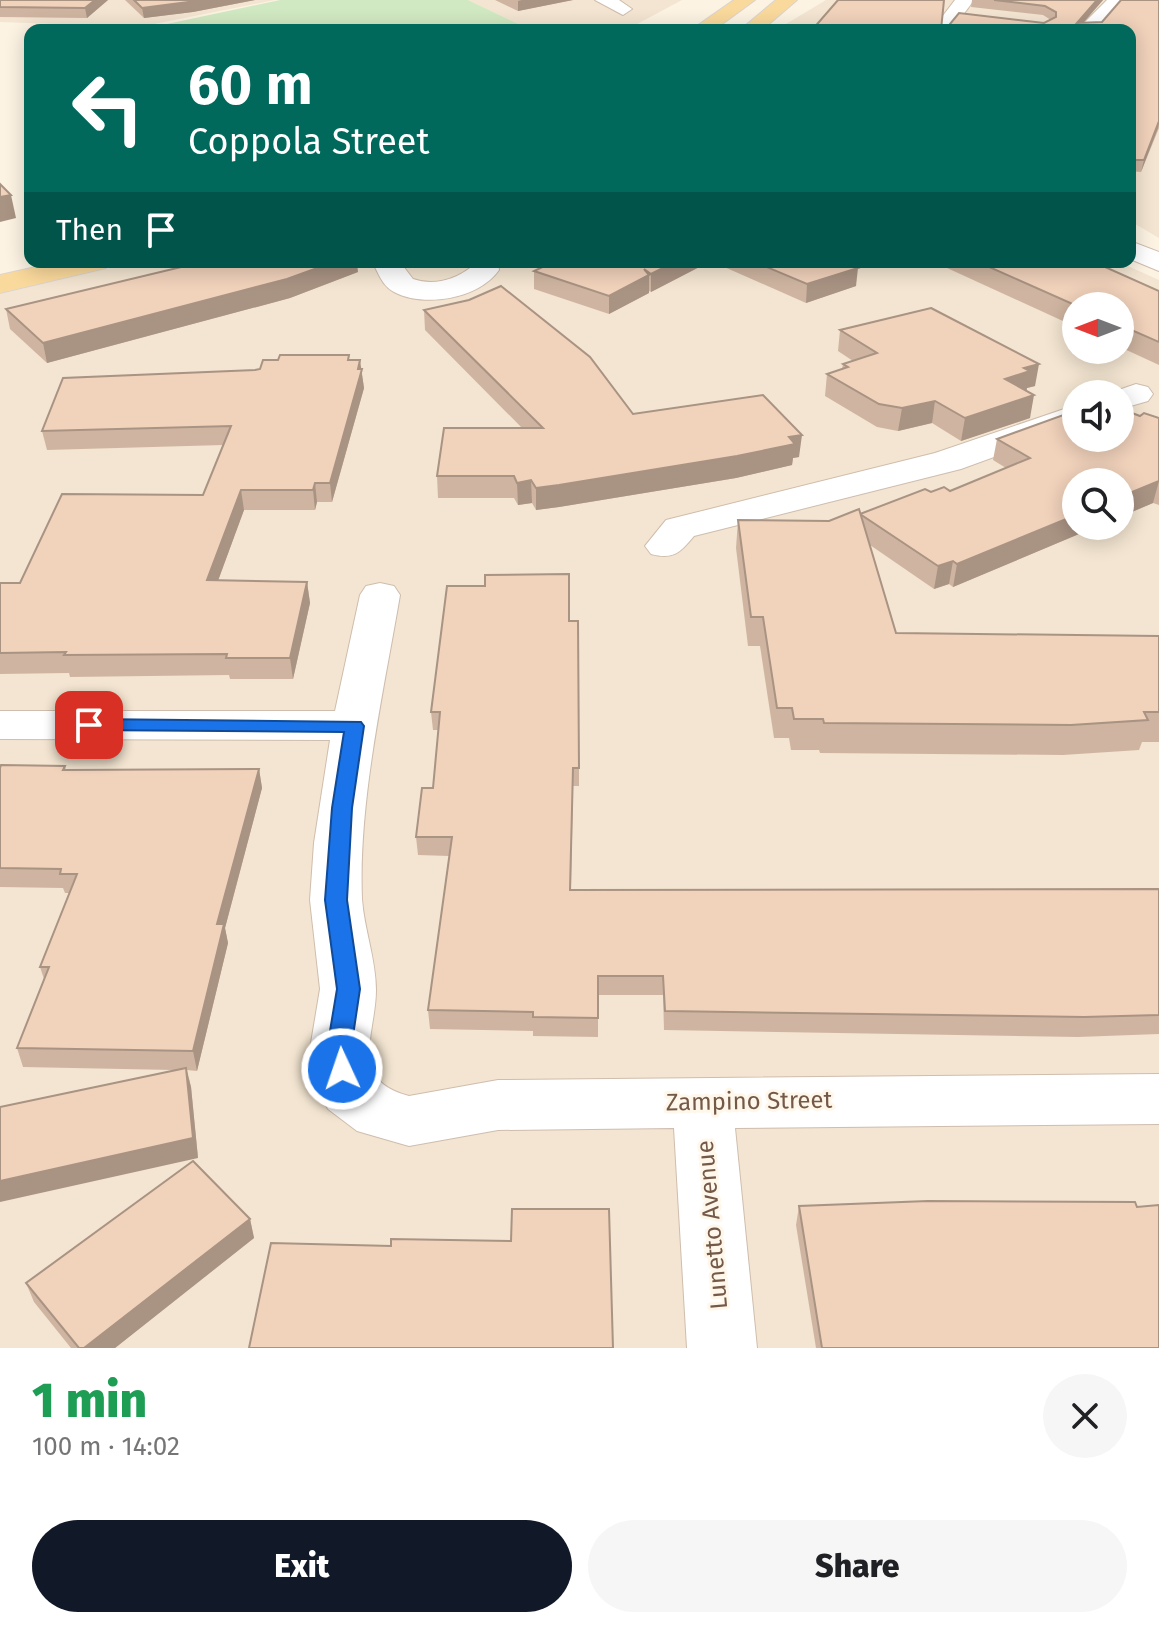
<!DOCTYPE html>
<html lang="en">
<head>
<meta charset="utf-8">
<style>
	:root { --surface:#fff; --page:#f6f6f6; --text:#202124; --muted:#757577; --accent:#111827 }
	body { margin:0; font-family:"Fira Sans",sans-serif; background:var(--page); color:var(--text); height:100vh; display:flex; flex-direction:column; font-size:30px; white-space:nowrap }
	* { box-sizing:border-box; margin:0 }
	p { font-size:26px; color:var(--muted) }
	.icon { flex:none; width:44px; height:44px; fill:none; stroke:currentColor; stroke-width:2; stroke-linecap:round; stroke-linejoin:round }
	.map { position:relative; height:1348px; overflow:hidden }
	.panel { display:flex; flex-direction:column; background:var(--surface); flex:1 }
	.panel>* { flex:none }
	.guide { position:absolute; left:24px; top:24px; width:1112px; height:244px; border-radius:16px; box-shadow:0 4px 20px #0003; background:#00695c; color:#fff; overflow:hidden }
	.needle { width:52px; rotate:270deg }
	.controls { position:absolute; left:1062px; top:292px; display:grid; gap:16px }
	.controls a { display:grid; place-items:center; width:72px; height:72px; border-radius:50%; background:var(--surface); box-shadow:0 4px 20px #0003; font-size:40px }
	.pin { position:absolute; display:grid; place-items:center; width:68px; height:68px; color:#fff; margin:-34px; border-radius:16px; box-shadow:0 4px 12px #0006 }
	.me { position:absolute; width:88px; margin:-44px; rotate:357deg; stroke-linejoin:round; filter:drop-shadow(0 0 6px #0008) }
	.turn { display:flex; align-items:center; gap:28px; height:168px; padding:0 32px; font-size:36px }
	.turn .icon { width:104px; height:104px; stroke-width:2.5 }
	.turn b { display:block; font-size:56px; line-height:68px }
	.then { display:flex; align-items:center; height:76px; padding:0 32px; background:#0003; gap:16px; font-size:30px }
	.round { display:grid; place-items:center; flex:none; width:84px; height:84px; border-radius:42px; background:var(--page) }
	.overview { display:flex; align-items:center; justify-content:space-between; height:136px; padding:0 32px }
	h1 { font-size:48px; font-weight:800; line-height:60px; color:#1e9e55 }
	.button { display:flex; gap:16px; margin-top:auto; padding:16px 32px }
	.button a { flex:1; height:92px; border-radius:48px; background:var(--accent); color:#fff; font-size:32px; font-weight:800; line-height:92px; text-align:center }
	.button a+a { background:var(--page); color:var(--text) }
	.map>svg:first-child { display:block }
	.residential { fill:#f3e5d1; fill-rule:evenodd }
	.green { fill:#d1e9c2 }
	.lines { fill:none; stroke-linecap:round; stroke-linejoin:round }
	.minor-casing { stroke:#cfbdad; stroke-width:2 }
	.major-casing { stroke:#dbd4d0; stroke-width:2 }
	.minor { fill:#fff; fill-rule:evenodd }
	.major { fill:#fad99c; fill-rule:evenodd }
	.wall { fill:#cfb5a1 }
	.shaded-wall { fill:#a99383 }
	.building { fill:#f1d2bb; stroke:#a99383; stroke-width:2 }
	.route { fill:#1a73e8; stroke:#114b97; stroke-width:2 }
	.labels { text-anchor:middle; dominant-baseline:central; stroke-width:6; stroke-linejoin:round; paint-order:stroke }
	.near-street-label { font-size:24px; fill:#745949; stroke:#fff7e9 }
</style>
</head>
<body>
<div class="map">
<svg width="1159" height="1348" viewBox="0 0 1159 1348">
	<rect width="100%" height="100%" fill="#fcf3e3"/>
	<!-- residential -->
	<g class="residential">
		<polygon points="0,0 275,0 139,27 0,22"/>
		<polygon points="468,0 682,0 626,30 531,30"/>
		<polygon points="826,0 1159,0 1159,238 1130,221 1130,30 776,30"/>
		<path d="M135 262H1119L1159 280V1348H0V294ZM1076 306H1120V350H1076ZM1076 394H1120V438H1076ZM1076 482H1120V526H1076Z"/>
	</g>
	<!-- green -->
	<polygon class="green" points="280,0 468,0 531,30 182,30 167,24"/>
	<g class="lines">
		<defs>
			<g id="minor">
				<polygon points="595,0 619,0 632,9 623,15"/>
				<polygon points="955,0 974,0 952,30 932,30"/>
				<polygon points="1107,0 1126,0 1098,30 1077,30"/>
				<polygon points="1130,241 1159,252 1159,271 1130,259"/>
				<path d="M372 262H400L413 279C433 286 454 280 470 268V262H498L499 270C479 299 424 308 394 292 381 285 379 273 372 262Z"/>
				<polygon points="1136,384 1148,387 1153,394 1148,401 1120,409 1120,394 1107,394"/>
				<path d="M1076 405V427L961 469 694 536C680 553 673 560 651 554L645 546 666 520 935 453Z"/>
				<path d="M380 583 394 586 400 595C384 690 358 802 362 899 364 929 376 959 376 990 376 1034 347 1080 409 1096L498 1080 1159 1074V1124L735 1128 757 1348H687L674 1128 498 1130 409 1146 357 1131 328 1109 319 1092 310 1049 320 989 310 900 314 843 330 740 0 739V711H335L360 595 366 586Z"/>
			</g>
			<g id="major">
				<polygon points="734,0 755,0 714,30 691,30"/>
				<polygon points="776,0 797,0 762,30 740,30"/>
				<polygon points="58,262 110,262 106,268 0,293 0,275"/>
			</g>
		</defs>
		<!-- minor casing -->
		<use href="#minor" class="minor-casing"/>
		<!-- major casing -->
		<use href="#major" class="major-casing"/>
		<!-- minor -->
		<use href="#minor" class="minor"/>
		<!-- major -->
		<use href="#major" class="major"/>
	</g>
	<!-- wall -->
	<g class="wall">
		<polygon points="0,0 108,0 87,18 0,17"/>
		<polygon points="125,0 255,0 193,12 144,18"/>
		<polygon points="495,0 573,0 518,11"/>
		<polygon points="972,0 1103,0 1083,23 1102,22 1159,0 1159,128 1141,172 1130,171 1130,30 1044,23 1051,20 1043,15 971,7"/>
		<polygon points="537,262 709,262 651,292 649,291 649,293 609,314 534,289 534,271 546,265"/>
		<polygon points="713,262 848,262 856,286 806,303"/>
		<polygon points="934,262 1094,262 1159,291 1159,365 1120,347 1120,306 1076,306 1076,327"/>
		<polygon points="358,272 290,298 47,363 10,329 6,309"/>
		<polygon points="424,310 633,414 799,457 793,458 792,465 736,478 559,507 536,510 532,503 518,505 514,498 438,498 437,476 522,428 425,330"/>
		<polygon points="840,330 1035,386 1027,388 1026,391 1030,418 961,441 932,423 898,431 877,427 825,396 827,374 842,369 843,364 853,361 838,351"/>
		<polygon points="350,360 361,369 364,388 332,502 317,502 315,510 244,510 218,580 307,582 310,603 293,679 230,679 229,675 70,677 69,673 0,674 0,583 20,583 203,495 223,445 47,450 42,431 255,370"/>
		<polygon points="1140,416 1159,418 1159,505 1153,503 1120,517 1120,482 1076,526 1098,526 953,587 949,584 934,589 870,545 896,633 1159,636 1159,742 1142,742 1139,750 1063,755 820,753 819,750 791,750 789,738 774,738 760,646 748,646 736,548 738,520 829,521 861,514 931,492 950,491 1006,468 993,460 997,439 1120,438"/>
		<polygon points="569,621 579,768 579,786 573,786 571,890 1159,889 1159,1034 1078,1037 664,1030 663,995 598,995 598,1037 533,1036 533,1031 430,1029 428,1010 449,856 418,855 416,837 433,788 439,730 433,730 431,712"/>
		<polygon points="65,766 66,770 259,769 262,788 225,928 228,943 197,1071 187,1070 191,1087 198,1158 173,1070 23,1067 17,1048 44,979 40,967 69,893 65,893 63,888 0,887 0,768"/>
		<polygon points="799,1206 1137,1207 1159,1348 816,1348 796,1225"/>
		<polygon points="250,1219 254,1238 115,1348 71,1348 34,1302 26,1283"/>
	</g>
	<!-- shaded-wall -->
	<g class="shaded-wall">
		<polygon points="95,0 108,0 87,18 85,8"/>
		<polygon points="204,0 255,0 193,12 144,18 142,8"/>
		<polygon points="522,0 573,0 518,11 518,1"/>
		<polygon points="1097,0 1103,0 1077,30 1077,23"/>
		<polygon points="1159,121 1158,128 1141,172 1144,160"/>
		<polygon points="11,195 16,218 0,222 0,197"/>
		<polygon points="334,262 357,262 358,272 290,298 47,363 43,343"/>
		<polygon points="675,262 709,262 651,292 651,274"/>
		<polygon points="858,268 856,286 806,303 807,284"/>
		<polygon points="649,275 649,293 609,314 609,296"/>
		<polygon points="360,360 364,388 332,502 330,483"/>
		<polygon points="1039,364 1035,386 1027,388 1026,393 1005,379 1024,368"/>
		<polygon points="1034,395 1030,418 961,441 965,418"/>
		<polygon points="935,401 932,423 898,431 902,408"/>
		<polygon points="802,435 799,457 793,458 792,465 736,478 559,507 536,510 536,488"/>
		<polygon points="531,480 532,503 518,505 517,483"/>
		<polygon points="1159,481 1153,503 1120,517 1120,497"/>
		<polygon points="315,483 317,502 315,510 313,490"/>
		<polygon points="241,490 244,510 211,600 207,580"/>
		<polygon points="1076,515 1076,526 1098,526 953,587 957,564"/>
		<polygon points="953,561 949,584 934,589 938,566"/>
		<polygon points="307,582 310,603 293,679 290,658"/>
		<polygon points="259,769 262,788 225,928 228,943 197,1071 193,1051 217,924"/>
		<polygon points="186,1068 191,1087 198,1158 0,1202 0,1181"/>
		<polygon points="250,1219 254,1238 115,1348 84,1348"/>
	</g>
	<!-- building -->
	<g class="building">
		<polygon points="0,0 95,0 85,8 0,7"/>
		<polygon points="134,0 204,0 142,8"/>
		<polygon points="838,0 944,0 941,30 812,30"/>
		<polygon points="994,0 1097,0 1077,23 1102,22 1121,0 1159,0 1159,121 1144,160 1130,160 1130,30 945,30 959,13 1044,23 1056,17 1056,12 1045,6"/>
		<polygon points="0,184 11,195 0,197"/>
		<polygon points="202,262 334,262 287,279 43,343 6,309"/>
		<polygon points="553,262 675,262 651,274 644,269 649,275 609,296 534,271"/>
		<polygon points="755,262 848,262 858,268 807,284"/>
		<polygon points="978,262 1094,262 1159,291 1159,342 1120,325 1120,306 1077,306"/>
		<polygon points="501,286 590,357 633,414 763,395 802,435 789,437 795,444 737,456 559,485 536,488 531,480 517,483 514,476 437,476 444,428 543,428 424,310 469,300"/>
		<polygon points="931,308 1039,364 1024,368 1030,371 1005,379 1034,395 965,418 935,401 902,408 879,404 827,374 848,367 843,364 877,353 840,330"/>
		<polygon points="280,355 349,355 348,360 360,360 358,369 362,369 330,483 315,483 313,490 241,490 207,580 307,582 290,658 226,658 227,654 64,655 66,652 0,653 0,583 20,583 62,494 203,495 231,426 42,431 63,378 255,370 260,369 263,360 278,360"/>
		<polygon points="1132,413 1140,416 1144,413 1159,418 1159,481 1120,497 1120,482 1076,482 1076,515 957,564 953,561 938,566 860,514 925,489 931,492 944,487 950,491 1030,458 997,439 1066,414 1076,420 1076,438 1120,438 1120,423"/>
		<polygon points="859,509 896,633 1159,636 1159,712 1144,712 1148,720 1071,725 824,723 823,719 794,719 792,708 777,708 763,617 751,617 738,520 829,521"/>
		<polygon points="569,574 569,621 578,621 579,768 573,768 570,890 1159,889 1159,1015 1084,1017 665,1011 663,976 598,976 598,1018 533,1017 533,1012 428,1010 452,837 416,837 422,788 433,788 440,712 431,712 447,586 485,586 485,575"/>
		<polygon points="1,765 65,766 63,770 259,769 217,924 224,924 193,1051 17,1048 49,967 40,967 77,874 60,874 61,869 0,868 0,768"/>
		<polygon points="186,1068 193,1138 0,1181 0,1107"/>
		<polygon points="193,1161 250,1219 84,1348 79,1348 26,1283"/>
		<polygon points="928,1201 1135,1202 1137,1207 1159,1205 1159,1348 822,1348 799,1206"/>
		<polygon points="512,1209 609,1209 613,1348 249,1348 271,1243 391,1246 391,1239 511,1241"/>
	</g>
	<!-- route -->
	<polygon class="route" points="89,719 361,722 364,726 352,808 347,900 360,989 351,1049 354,1069 351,1076 342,1079 334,1076 327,1049 337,989 325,900 332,808 344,732 82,730 79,725"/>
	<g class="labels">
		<!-- near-street labels -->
		<g class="near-street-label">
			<text transform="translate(749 1101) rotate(-1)">Zampino Street</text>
			<text transform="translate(712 1225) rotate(-95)">Lunetto Avenue</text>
		</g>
	</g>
</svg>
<div class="controls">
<a><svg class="needle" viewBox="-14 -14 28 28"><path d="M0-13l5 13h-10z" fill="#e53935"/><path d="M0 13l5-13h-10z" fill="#757577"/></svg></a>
<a><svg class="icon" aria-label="sound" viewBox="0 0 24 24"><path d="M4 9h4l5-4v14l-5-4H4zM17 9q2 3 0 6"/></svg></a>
<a><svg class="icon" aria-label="search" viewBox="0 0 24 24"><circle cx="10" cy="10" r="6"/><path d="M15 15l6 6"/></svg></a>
</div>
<div class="pin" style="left:89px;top:725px;background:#d93025"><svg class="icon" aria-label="arrive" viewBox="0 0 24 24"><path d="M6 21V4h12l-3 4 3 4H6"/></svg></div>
<svg class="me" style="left:342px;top:1069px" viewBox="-20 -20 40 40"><circle r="17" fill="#1a73e8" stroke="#fff" stroke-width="3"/><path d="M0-11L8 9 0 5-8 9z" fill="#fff"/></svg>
<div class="guide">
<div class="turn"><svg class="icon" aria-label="left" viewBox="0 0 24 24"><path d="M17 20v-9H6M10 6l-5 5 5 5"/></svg><div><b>60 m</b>Coppola Street</div></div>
<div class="then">Then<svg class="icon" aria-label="arrive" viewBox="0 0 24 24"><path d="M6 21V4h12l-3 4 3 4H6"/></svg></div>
</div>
</div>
<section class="panel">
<div class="overview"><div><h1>1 min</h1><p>100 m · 14:02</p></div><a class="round"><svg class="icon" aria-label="close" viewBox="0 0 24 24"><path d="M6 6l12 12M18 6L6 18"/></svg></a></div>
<div class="button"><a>Exit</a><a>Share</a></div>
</section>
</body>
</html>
